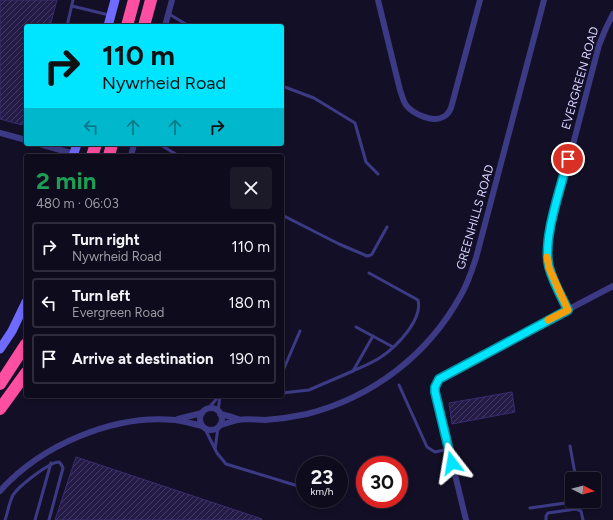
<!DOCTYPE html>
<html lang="en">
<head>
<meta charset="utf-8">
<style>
	:root { --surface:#0e0b1c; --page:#1c1929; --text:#f1f3f6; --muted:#9b9ba3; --line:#2e2b3b }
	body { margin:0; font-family:Figtree,sans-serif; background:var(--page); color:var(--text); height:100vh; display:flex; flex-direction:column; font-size:15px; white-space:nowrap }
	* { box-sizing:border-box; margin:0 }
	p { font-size:13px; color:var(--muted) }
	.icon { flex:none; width:22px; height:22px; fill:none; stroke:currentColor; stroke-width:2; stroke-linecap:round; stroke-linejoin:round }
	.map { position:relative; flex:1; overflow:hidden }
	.panel { position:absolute; left:24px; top:154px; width:260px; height:244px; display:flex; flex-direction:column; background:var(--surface); border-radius:4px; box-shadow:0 2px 6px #0003,0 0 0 1px var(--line) }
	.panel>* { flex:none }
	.banner { position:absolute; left:24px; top:24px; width:260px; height:122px; border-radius:4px; box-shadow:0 2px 6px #0003,0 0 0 1px var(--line); background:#00e5ff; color:#111; overflow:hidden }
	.needle { width:26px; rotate:96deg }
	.controls { position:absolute; left:565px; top:472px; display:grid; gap:8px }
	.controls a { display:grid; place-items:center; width:36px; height:36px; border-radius:4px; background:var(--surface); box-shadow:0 2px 6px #0003,0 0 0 1px var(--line); font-size:20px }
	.speed { position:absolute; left:296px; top:456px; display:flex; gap:8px; font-size:20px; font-weight:700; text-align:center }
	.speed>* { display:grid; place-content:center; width:52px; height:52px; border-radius:50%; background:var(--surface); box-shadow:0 2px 6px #0003,0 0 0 1px var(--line); line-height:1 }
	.speed small { font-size:10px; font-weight:400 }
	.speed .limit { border:6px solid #d22; background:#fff; color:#111 }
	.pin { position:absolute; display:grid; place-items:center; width:34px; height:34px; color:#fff; margin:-17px; border:2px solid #fff; border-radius:50%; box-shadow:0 1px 4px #0007 }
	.me { position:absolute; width:44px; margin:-22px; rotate:346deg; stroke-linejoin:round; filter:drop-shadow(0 0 3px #0008) }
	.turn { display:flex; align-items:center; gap:14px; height:84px; padding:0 12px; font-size:18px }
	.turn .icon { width:52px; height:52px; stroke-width:2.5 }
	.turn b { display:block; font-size:28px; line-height:34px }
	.lanes { display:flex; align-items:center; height:38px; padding:0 12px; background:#0003; justify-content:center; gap:20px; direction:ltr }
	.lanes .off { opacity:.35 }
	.round { display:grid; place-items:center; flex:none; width:42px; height:42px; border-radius:4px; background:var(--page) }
	.summary { display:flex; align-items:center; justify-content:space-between; height:68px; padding:0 12px }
	h1 { font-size:24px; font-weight:700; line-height:30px; color:#1e9e55 }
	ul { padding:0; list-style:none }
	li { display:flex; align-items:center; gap:12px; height:50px; margin:0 8px 6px; padding:0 4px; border:2px solid var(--line); border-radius:4px }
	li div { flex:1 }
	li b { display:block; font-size:15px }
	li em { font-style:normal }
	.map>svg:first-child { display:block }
	.building { fill:url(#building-hatch); stroke:#3b2d73 }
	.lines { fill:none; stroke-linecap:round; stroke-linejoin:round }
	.lane { stroke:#3d3a85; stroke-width:3 }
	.street { stroke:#3d3a85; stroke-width:6 }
	.secondary { stroke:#6f6bff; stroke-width:9 }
	.highway { stroke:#ff4fa3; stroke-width:12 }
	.route-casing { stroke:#0095a6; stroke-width:10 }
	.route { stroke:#00e5ff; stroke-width:7 }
	.slow { stroke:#f59e0b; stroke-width:7 }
	.labels { text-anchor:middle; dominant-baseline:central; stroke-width:4; stroke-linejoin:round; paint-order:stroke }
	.street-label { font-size:12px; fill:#d9d4ff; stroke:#130f26 }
</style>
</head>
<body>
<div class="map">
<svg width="613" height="520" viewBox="0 0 613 520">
	<defs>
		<pattern id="building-hatch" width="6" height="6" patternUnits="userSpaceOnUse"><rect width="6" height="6" fill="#241b47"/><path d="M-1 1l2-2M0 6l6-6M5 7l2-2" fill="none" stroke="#433b63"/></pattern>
	</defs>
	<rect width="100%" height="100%" fill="#130f26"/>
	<!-- building -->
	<g class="building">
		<polygon points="0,0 57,0 50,26 26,26 26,111 22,125 0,119"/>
		<polygon points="512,392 515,412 452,424 449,403"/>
		<polygon points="76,457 262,519 261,520 55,520"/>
	</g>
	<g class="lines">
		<!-- lane -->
		<g class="lane">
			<polyline points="72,6 109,15"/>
			<polyline points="169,14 189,26"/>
			<polyline points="67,26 73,0"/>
			<polyline points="282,86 314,98 355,123 366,162 378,174"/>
			<polyline points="159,144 179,156"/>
			<polyline points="282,215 339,244 367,256 371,255 372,254 387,227"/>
			<polyline points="356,327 393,347"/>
			<path d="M353 371C362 367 372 363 381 357 396 347 423 320 418 300L369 273"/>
			<polyline points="282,373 300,331"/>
			<polyline points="399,385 427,447 435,452 449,449"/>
			<polyline points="282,393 309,390 353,371 373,336"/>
			<polyline points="208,409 219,396"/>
			<polyline points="218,411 220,396"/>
			<polyline points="205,429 217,453 226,464 298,486"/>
			<polyline points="570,446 576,479"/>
			<polyline points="215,449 218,428"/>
			<polyline points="530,508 580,501"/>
			<path d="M5 520C8 512 9 503 13 495 18 487 49 462 59 462L61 464 63 468 49 520"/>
			<polyline points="35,520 51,463"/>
			<polyline points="546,520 546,516 548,513 576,509 581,511 583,520"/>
		</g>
		<!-- street -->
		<g class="street">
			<path d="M378 0 400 90C402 95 403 101 406 105 413 114 433 123 443 117 448 115 449 112 451 108L480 0"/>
			<polyline points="165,26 172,0"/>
			<polyline points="0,133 26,140"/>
			<polyline points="40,144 74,154"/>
			<polyline points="131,156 134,144"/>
			<path d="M567 310C556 284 545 268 548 240L599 45 606 28 613 14"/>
			<circle cx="211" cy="419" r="11"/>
			<polyline points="220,414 232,417 238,419"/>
			<polyline points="178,419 202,413"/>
			<path d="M220 425C226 424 232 421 238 420 246 418 256 420 265 420 279 419 293 417 307 414 373 397 428 355 461 295 468 283 472 270 476 258L544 0"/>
			<path d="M0 491C41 445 114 414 175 420 184 421 193 424 202 426"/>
			<path d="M466 520 435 392C435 382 439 378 447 373L613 286"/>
		</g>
		<!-- secondary -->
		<g class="secondary">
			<polyline points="108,26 115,0"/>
			<polyline points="73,156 77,144"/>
			<polyline points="0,349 12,331 26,302"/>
		</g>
		<!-- highway -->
		<g class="highway">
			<polyline points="127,26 134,0"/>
			<polyline points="144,26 151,0"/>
			<polyline points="92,156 96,144"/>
			<polyline points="109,156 112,144"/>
			<polyline points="0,384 26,344"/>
			<polyline points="0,409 26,373"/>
		</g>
	</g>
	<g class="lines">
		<defs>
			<path id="route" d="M452 463 435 392V387L439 379 568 310C561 296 553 282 549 267 542 239 561 188 568 159"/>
		</defs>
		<!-- route casing -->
		<use href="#route" class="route-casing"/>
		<!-- route -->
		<use href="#route" class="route"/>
		<!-- slow -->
		<polyline class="slow" points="547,257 549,268 568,310 548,320"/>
	</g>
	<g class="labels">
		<!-- street labels -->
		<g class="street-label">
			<text transform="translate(580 78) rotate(-74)">EVERGREEN ROAD</text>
			<text transform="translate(475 217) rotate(-74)">GREENHILLS ROAD</text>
		</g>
	</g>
</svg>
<div class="controls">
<a><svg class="needle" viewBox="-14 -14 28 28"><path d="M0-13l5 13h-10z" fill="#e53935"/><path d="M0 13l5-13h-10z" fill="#9b9ba3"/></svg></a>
</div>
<div class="speed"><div>23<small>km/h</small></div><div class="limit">30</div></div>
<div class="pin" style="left:568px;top:159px;background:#d93025"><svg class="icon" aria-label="arrive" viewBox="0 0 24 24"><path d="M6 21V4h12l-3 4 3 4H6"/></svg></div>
<svg class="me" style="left:452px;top:463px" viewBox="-20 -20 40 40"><path d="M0-17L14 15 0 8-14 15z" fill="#00e5ff" stroke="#fff" stroke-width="4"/></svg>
<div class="banner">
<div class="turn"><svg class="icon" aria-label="right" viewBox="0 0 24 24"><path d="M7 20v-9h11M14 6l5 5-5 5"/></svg><div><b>110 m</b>Nywrheid Road</div></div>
<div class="lanes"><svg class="icon off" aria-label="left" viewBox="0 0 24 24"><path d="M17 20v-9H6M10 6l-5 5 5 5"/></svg><svg class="icon off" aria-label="ahead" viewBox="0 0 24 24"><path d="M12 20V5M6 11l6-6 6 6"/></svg><svg class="icon off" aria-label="ahead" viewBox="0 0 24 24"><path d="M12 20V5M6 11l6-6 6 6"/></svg><svg class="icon" aria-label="right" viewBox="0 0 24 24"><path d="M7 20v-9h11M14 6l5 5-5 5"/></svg></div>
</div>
<section class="panel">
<div class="summary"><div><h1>2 min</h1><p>480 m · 06:03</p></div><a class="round"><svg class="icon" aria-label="close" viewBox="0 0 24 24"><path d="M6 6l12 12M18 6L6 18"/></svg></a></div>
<ul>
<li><svg class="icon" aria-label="right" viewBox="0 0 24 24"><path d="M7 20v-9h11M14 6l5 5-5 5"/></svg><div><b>Turn right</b><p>Nywrheid Road</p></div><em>110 m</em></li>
<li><svg class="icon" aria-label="left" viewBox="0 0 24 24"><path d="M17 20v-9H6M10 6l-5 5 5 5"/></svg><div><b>Turn left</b><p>Evergreen Road</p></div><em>180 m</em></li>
<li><svg class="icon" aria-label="arrive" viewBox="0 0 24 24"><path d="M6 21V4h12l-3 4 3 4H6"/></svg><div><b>Arrive at destination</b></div><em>190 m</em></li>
</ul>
</section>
</div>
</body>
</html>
